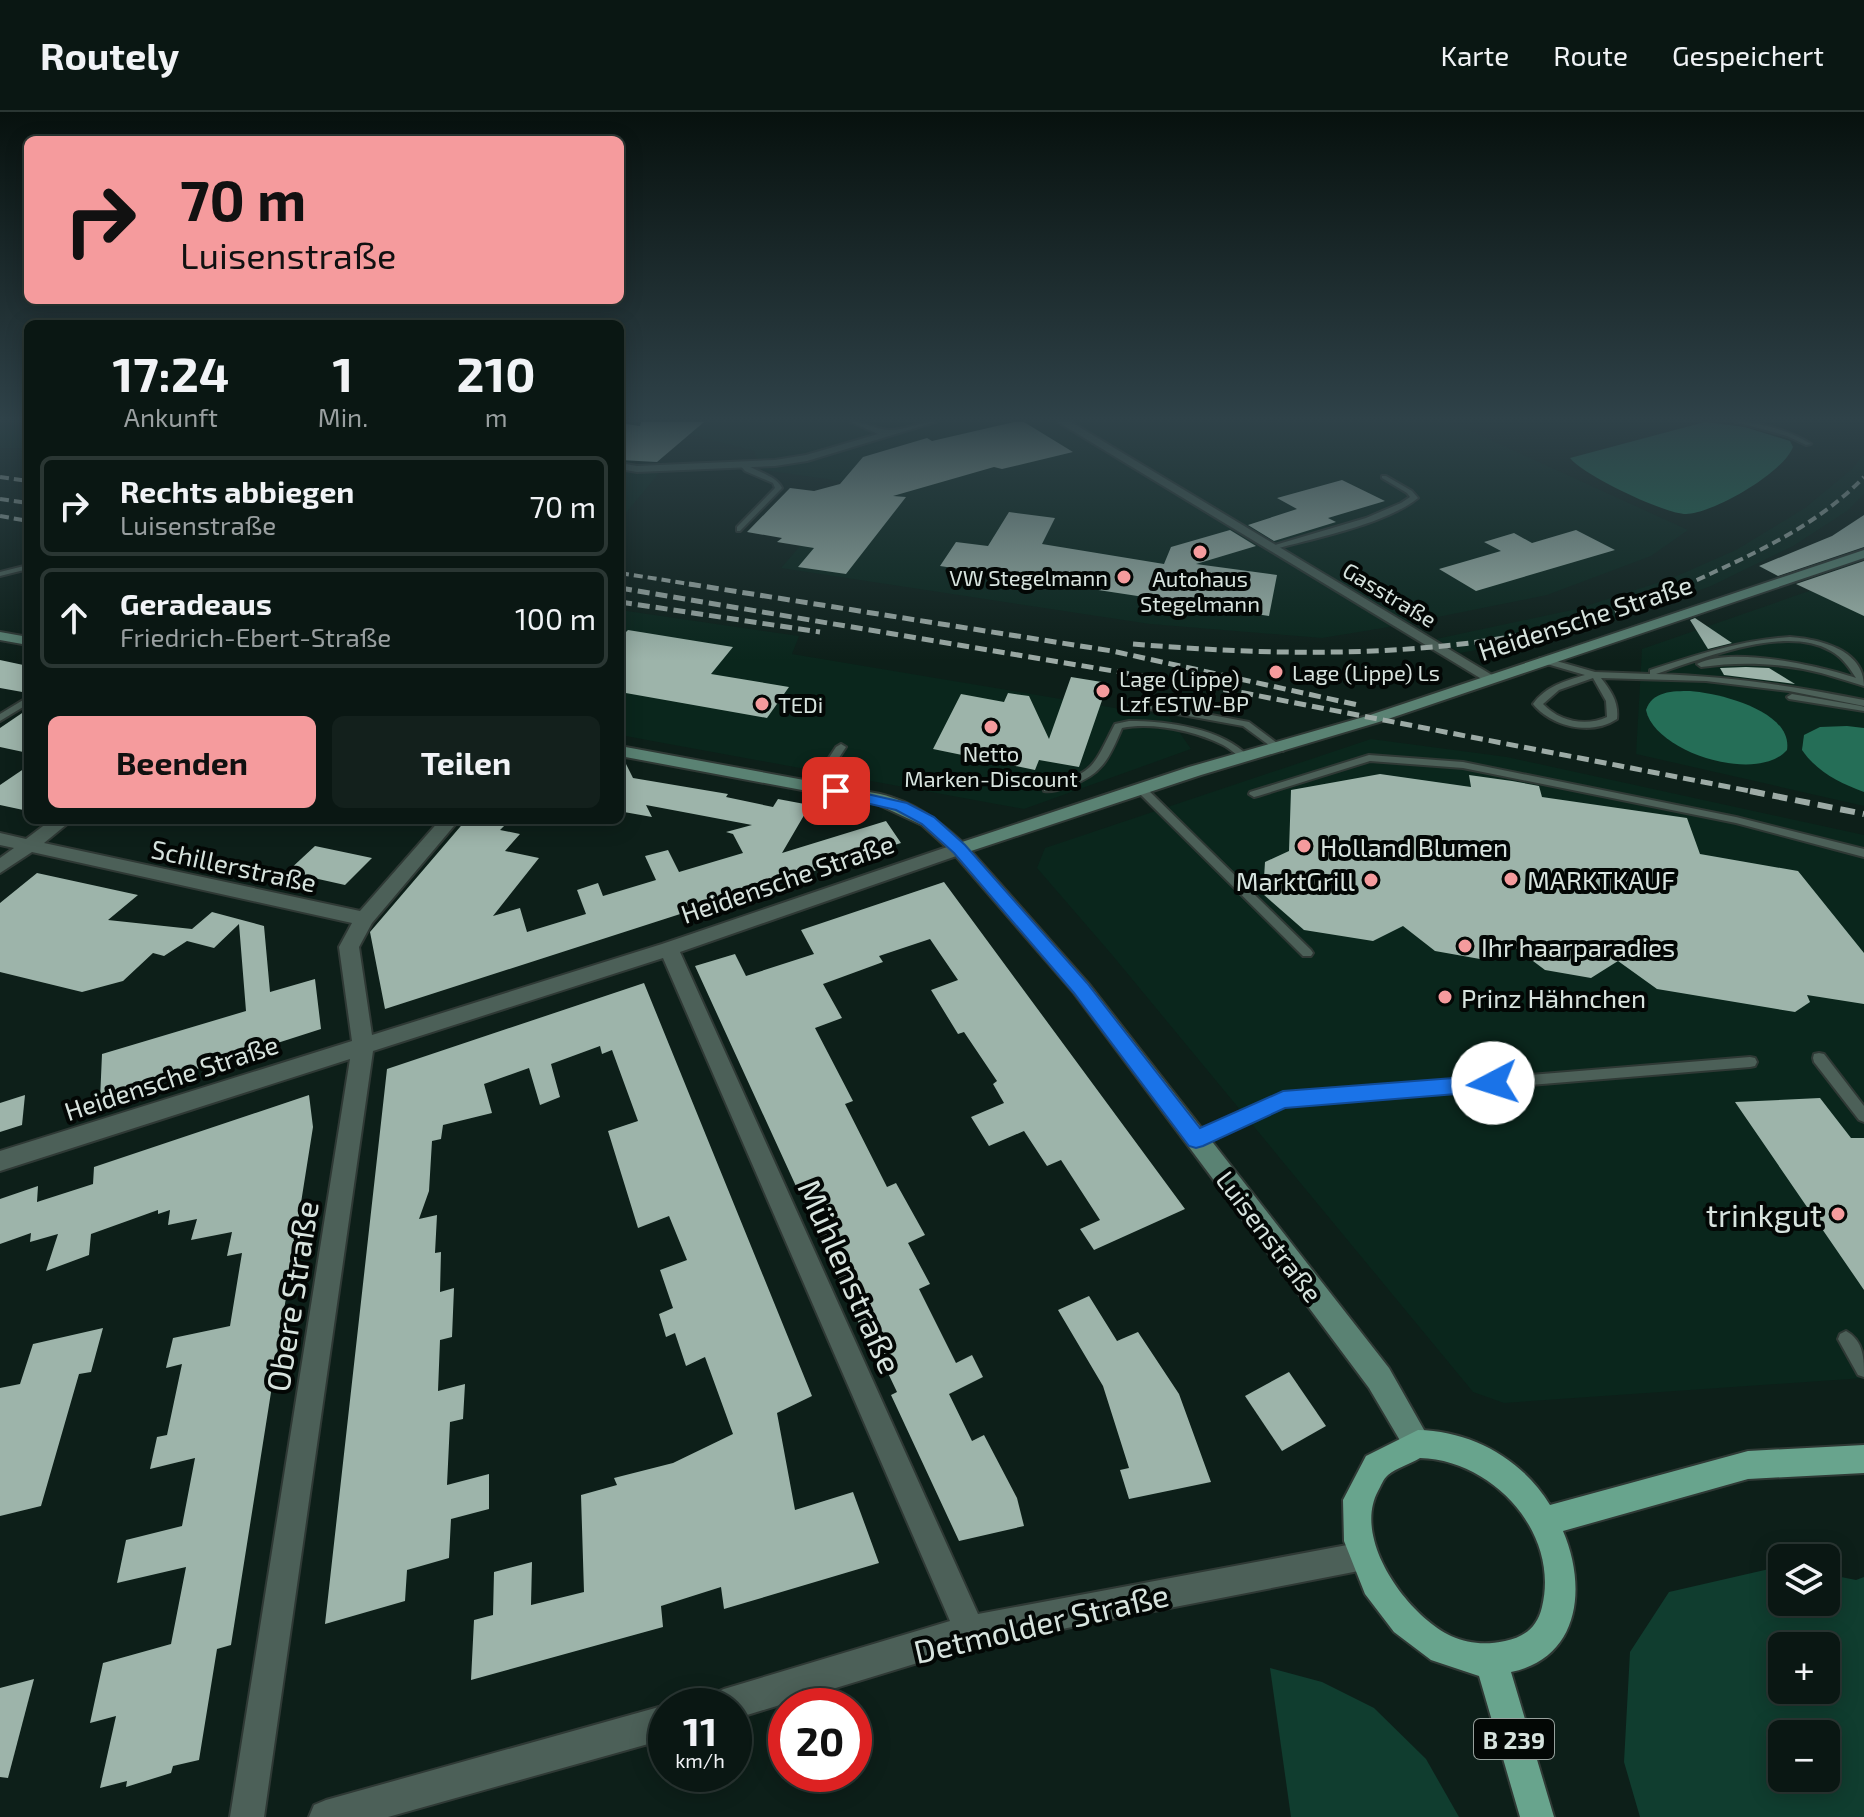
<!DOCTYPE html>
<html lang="de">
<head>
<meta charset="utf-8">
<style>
	:root { --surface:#0a1713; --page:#13201c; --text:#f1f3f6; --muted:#999fa0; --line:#2a3633; --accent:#f59b9d }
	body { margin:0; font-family:"Exo 2",sans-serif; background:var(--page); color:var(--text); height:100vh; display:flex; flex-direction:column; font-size:30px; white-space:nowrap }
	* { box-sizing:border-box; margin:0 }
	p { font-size:26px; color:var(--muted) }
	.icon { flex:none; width:44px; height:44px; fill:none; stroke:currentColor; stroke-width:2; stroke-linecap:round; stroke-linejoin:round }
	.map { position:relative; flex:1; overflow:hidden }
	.details { position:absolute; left:24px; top:208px; width:600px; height:504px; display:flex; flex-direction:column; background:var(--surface); border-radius:12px; box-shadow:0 4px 20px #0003,0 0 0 2px var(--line) }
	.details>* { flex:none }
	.banner { position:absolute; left:24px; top:24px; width:600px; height:168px; border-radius:12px; box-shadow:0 4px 20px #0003,0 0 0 2px var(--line); background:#f59b9d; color:#111; overflow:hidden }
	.buttons { position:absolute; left:1768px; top:1432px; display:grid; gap:16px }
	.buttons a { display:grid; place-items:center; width:72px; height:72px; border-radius:12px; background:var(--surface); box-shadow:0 4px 20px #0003,0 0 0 2px var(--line); font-size:40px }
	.speed { position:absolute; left:648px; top:1576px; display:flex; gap:16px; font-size:40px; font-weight:700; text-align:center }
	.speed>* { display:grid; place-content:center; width:104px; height:104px; border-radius:50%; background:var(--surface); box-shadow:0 4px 20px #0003,0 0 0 2px var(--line); line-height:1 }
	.speed small { font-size:20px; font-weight:400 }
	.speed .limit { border:12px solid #d22; background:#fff; color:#111 }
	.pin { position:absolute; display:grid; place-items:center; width:68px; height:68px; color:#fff; margin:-34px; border-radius:16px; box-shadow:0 4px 12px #0006 }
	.me { position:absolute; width:88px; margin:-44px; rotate:265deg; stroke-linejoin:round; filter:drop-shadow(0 0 6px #0008) }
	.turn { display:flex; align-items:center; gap:28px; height:168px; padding:0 24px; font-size:36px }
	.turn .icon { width:104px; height:104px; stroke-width:2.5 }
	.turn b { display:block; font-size:56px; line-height:68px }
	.eta { display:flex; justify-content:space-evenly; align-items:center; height:136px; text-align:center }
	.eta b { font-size:48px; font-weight:700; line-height:56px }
	.primary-button { display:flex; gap:16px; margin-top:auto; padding:16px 24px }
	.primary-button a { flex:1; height:92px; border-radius:12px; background:var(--accent); color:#111; font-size:32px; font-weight:700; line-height:92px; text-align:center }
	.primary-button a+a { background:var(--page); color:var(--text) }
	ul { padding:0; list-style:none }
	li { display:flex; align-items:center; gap:24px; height:100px; margin:0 16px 12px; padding:0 8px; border:4px solid var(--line); border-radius:12px }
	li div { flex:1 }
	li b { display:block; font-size:30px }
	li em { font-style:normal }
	header { display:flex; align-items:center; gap:48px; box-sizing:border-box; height:112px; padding:0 40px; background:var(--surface); border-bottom:2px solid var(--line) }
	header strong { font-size:38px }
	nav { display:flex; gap:44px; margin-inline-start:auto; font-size:28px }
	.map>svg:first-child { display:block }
	.built { fill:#0a261c }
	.green { fill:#103d2f; fill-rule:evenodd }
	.water { fill:#256e57 }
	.building { fill:#9db4aa }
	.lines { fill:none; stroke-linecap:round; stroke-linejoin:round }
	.service-casing { stroke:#2f3935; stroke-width:4 }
	.minor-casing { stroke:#2f3935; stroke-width:4 }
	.secondary-casing { stroke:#2f3935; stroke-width:4 }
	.primary-casing { stroke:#2f3935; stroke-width:4 }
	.service { fill:#4c6058; fill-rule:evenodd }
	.minor { fill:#4c6058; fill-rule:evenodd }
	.secondary { fill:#5a8273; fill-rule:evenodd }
	.primary { fill:#68a48d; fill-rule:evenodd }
	.rail-far2 { stroke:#9daba6; stroke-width:4; stroke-dasharray:9 5; stroke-linecap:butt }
	.rail-far1 { stroke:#9daba6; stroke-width:5; stroke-dasharray:12 6; stroke-linecap:butt }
	.rail { stroke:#9daba6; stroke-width:6; stroke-dasharray:15 8; stroke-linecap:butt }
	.route { fill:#1a73e8; stroke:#114b97; stroke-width:2 }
	.poi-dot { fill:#f59b9d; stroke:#030705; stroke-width:3 }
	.labels { text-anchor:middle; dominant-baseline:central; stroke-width:8; stroke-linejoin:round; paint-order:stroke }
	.far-poi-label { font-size:22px; fill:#d7e3de; stroke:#030705; text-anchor:start }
	.far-street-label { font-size:22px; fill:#d7e3de; stroke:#030705 }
	.shield { fill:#030705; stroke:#97a19d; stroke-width:2 }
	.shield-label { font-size:24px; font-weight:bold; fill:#d7e3de }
	.street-label { font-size:26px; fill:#d7e3de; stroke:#030705 }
	.poi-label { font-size:26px; fill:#d7e3de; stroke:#030705; text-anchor:start }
	.near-poi-label { font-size:32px; fill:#d7e3de; stroke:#030705; text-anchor:end }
	.near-street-label { font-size:32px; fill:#d7e3de; stroke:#030705 }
</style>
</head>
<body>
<header>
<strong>Routely</strong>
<nav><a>Karte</a><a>Route</a><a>Gespeichert</a></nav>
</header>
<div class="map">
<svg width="1864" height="1705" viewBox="0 0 1864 1705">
	<rect width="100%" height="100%" fill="#0d1f19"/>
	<!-- built -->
	<g class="built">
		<rect x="0" y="310" width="28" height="26"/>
		<polygon points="620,310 1451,310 1688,418 1651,444 1547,483 1383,516 1322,526 1150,512 781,456 855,371 763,358 754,339 674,318 622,357 660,360 620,408"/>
		<polygon points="1864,342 1864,382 1847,399 1793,434 1711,474 1620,507 1537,527 1460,541 1436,527 1577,497 1672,466 1736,438 1805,396 1852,357"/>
		<polygon points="1864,460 1864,694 1636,642 1642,537"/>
		<polygon points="620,498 799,524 792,542 1169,605 1191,637 1024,697 620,623"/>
		<polygon points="1371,627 1507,645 1864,723 1864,1266 1504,1291 1473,1280 1113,844 1037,756 1045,736"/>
	</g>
	<!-- green -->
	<g class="green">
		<path d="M1782 1454V1490H1826V1462L1856 1468 1864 1465V1705H1640L1624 1650 1630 1540 1669 1480ZM1782 1534H1826V1578H1782ZM1782 1622H1826V1666H1782Z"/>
		<polygon points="1270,1556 1322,1570 1374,1596 1426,1647 1459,1705 1291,1705"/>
	</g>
	<!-- water -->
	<g class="water">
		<path d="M1705 310 1745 315 1790 329 1793 335C1783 361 1714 401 1686 402 1664 402 1583 363 1570 346Z"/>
		<path d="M1690 579C1719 581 1793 599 1787 638 1758 672 1655 641 1646 598 1652 579 1673 579 1690 579Z"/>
		<path d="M1847 614 1864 616V680C1840 671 1817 660 1802 638L1804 623 1820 615Z"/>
	</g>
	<!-- building -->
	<g class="building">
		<polygon points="641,310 704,310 657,350 620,348 620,311 640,314"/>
		<polygon points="1014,310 1024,310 1073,340 1002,357 994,355 893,384 906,385 846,462 798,455 814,436 777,430 782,426 747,420 790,376 814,379 840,372 863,345 927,326 932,329"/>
		<polygon points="1342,368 1385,389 1328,406 1336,410 1274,429 1248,413 1297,397 1277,386"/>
		<polygon points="1009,400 1055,406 1042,432 1164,452 1171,435 1230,418 1256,434 1196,452 1277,463 1269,504 940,454 956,430 988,434"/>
		<polygon points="1864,403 1864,435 1778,464 1759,454 1832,424"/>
		<polygon points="1576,418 1615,438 1476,479 1439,457 1501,439 1484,430 1514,421 1532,431"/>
		<polygon points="1864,449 1864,504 1796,472"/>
		<polygon points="1695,506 1732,531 1708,537 1690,508"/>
		<polygon points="628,518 733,535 711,562 789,575 767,606 620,580 620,526"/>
		<polygon points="0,548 28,554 28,581 0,576"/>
		<polygon points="1746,555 1769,556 1795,572 1724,563 1720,556"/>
		<polygon points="1071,565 1108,571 1079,655 1039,648 1035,658 933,637 961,582 1004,590 1008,581 1029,584 1049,627"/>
		<polygon points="28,597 28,641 0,635 0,616"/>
		<polygon points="620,647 624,648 633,666 728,682 726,685 773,695 778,687 810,693 782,741 886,709 901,731 385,897 370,820 466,708 510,708 500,718 520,722 505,739 539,746 493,804 520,796 527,820 586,802 577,778 598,771 603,784 656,768 645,744 668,738 679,760 743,741 733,722 726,720 752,713 646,693 652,705 624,700 620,692"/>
		<polygon points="28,654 28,699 0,693 0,673"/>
		<polygon points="1380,662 1471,675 1469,663 1512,669 1539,674 1542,685 1687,706 1700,742 1798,759 1864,841 1864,892 1807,883 1810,890 1795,900 1657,877 1618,849 1591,866 1545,858 1509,831 1480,847 1435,839 1403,814 1373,829 1304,818 1263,782 1265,750 1289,739 1291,678"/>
		<polygon points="315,734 372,746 345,773 287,760"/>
		<polygon points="37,761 138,783 108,808 192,817 212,800 264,814 270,880 315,867 321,917 100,988 102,942 246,899 239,812 214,836 187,829 164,844 153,841 123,869 82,880 0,860 0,791"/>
		<polygon points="944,770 1185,1097 1094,1138 1080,1117 1100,1108 1061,1048 1047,1054 1024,1019 989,1034 971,1005 1004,991 993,972 997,969 964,920 958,922 931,878 958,868 930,827 879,844 883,850 823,872 842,906 815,916 853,989 845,992 887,1075 896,1071 925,1123 908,1131 930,1172 919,1177 956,1251 972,1243 983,1265 949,1282 972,1329 984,1323 1017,1386 1024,1414 959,1429 891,1283 897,1280 877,1238 872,1240 695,854 735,842 746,864 814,842 801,818"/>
		<polygon points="644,871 812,1284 777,1301 795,1398 853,1380 879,1451 724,1497 721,1475 661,1494 663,1515 471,1568 474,1508 493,1503 494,1460 532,1450 531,1493 584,1480 581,1383 617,1373 614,1366 673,1351 733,1322 705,1245 686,1254 675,1221 666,1225 659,1202 673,1196 660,1158 687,1148 669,1104 638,1116 608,1019 638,1009 612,938 602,942 600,934 551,952 560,985 540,993 529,956 484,972 492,1001 443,1013 441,1027 432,1029 429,1079 419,1107 437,1103 435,1141 441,1140 440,1180 454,1176 452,1225 440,1228 438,1279 465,1272 463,1307 450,1310 447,1373 489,1362 489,1397 451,1407 449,1446 407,1458 405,1489 325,1512 387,957"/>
		<polygon points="25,983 22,1013 0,1020 0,991"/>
		<polygon points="309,983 313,1015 231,1533 217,1537 199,1648 173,1654 171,1661 126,1675 127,1669 100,1676 116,1604 90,1611 103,1551 171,1532 186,1455 117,1471 126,1428 182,1414 195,1346 150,1357 157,1325 167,1323 182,1252 166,1256 173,1226 230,1214 242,1141 227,1144 232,1120 191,1128 197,1107 168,1113 170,1098 158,1102 158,1098 91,1122 89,1143 46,1159 58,1122 30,1130 31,1121 0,1132 0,1087 38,1074 37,1090 93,1072 94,1055"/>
		<polygon points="1820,986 1851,1026 1864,1026 1864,1178 1735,990"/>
		<polygon points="1089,1184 1117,1229 1138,1220 1179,1282 1211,1370 1129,1387 1120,1358 1129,1356 1103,1274 1058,1198"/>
		<polygon points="103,1216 91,1260 79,1262 41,1394 0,1404 0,1276 20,1272 33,1232"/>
		<polygon points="1289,1260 1326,1314 1282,1339 1245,1284"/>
		<polygon points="34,1567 8,1666 0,1665 0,1576"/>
	</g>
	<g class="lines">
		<defs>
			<g id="service">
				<path d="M1736 310C1760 310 1791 319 1811 332L1806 333 1787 324Z"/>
				<path d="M742 350C754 359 776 363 782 376L740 419H737V415L775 376 773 371 745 359 739 352Z"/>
				<path d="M1382 364H1386L1412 379 1418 386C1386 412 1315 426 1275 437L1268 435 1366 406 1401 391 1410 385 1407 381 1382 366Z"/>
				<polygon points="28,453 28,457 0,464 0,460"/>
				<path d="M1790 525C1818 527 1864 537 1864 574 1850 570 1836 565 1821 561 1781 551 1742 549 1701 555L1697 552C1731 534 1820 554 1856 566 1849 555 1842 545 1831 539 1785 512 1702 547 1656 562 1727 564 1795 574 1864 588V594L1789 579 1706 569 1601 566C1611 579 1619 590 1617 607 1591 624 1552 615 1533 592 1546 574 1565 569 1585 563L1540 550V546H1546L1595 560 1650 562V558C1696 543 1741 528 1790 525ZM1593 566 1606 589 1607 605C1585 615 1559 609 1543 592L1559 578Z"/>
				<polygon points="1792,582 1861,594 1864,595 1864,599 1789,587 1787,585"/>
				<polygon points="28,585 28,592 0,609 0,602"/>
				<polygon points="1147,591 1249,610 1285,637 1283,639 1277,639 1243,614 1144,596 1142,594"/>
				<path d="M1129 609C1166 609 1223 616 1249 645L1244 648C1237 644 1231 637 1223 633 1195 619 1153 610 1122 616 1109 647 1102 663 1069 674 1061 677 1053 680 1044 679V675C1096 659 1091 658 1115 612Z"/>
				<polygon points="841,632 846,635 820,675 815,678 811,677 810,675 836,635"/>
				<polygon points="1369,643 1463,650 1736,705 1864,737 1864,745 1736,711 1463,656 1370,649 1258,684 1254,685 1249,682 1250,680"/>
				<polygon points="1141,674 1145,675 1311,838 1313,841 1311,844 1303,844 1137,679 1137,675"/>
				<polygon points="1819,941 1824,942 1864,994 1864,1010 1859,1008 1814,950 1813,946 1814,942"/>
				<polygon points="1750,945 1755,946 1757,950 1755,954 1750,955 1285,993 1201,1032 1196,1034 1191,1032 1189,1028 1191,1024 1283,983"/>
				<path d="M1846 1219C1864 1229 1864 1247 1864 1265L1858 1263 1838 1227 1840 1222Z"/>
			</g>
			<g id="minor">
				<path d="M851 310C866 310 878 318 889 318 903 319 919 310 935 310L807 349 775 354 637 360 620 357V351L637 354 775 348 806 343 878 322Z"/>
				<polygon points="1058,310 1071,310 1497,566 1495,569 1485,569"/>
				<polygon points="51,708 72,708 44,731 360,799 440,708 459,708 372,811 359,835 372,923 662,832 953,733 965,733 968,737 965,741 680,840 978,1502 1363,1430 1374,1434 1378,1445 1374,1456 970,1535 734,1607 734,1594 707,1594 712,1582 724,1577 950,1509 663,846 373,939 264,1705 230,1705 350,947 0,1059 0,1039 352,929 339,835 352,811 32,740 0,761 0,746 14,736 0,733 0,721 26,727"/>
				<polygon points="666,1593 666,1627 388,1705 309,1705 314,1693 326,1688"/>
			</g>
			<g id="secondary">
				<path d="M1864 438V446L1379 610 1201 663 971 739 1088 871 1389 1256 1432 1332 1428 1342 1418 1346 1408 1342 1369 1276 1074 881 953 741 922 713 877 692 620 644V634L880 682C913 690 937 707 962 730L1189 655 1367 604Z"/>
				<polygon points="0,520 28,525 28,533 0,528"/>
			</g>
			<path id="primary" d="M1418 1318C1472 1319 1522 1347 1550 1393L1748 1339 1864 1333V1361L1748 1367 1563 1419C1587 1475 1580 1546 1511 1560L1554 1705H1520L1479 1564 1431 1548 1394 1520 1365 1482 1344 1429 1343 1388 1366 1344ZM1420 1346C1493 1348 1560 1421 1542 1495 1537 1516 1524 1525 1505 1529 1486 1533 1469 1532 1451 1524 1407 1503 1352 1427 1378 1379 1381 1374 1383 1367 1388 1363 1396 1356 1410 1352 1420 1346Z"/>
		</defs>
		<!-- service casing -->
		<use href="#service" class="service-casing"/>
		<!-- minor casing -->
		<use href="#minor" class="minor-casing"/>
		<!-- secondary casing -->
		<use href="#secondary" class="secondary-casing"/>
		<!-- primary casing -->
		<use href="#primary" class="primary-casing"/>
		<!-- service -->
		<use href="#service" class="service"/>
		<!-- minor -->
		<use href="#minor" class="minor"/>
		<!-- secondary -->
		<use href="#secondary" class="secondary"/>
		<!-- primary -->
		<use href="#primary" class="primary"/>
		<!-- rail-far2 -->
		<g class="rail-far2">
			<polyline points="0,365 28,369"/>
			<polyline points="0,387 28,391"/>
			<polyline points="0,404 28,409"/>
			<polyline points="620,461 702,474"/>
			<path d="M1684 474C1748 444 1814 417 1864 365"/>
		</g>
		<!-- rail-far1 -->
		<g class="rail-far1">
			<polyline points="689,472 1112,539 1358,593"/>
			<polyline points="620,476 1244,581 1760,681"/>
			<polyline points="620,490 820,520"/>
			<path d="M1133 532C1313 547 1520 549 1688 472"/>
		</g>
		<!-- rail -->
		<polyline class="rail" points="1750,679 1864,702"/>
	</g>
	<!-- sky -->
	<linearGradient id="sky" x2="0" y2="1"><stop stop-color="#07110e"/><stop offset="0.56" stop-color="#2f4249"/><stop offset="1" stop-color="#2f4249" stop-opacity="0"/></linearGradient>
	<rect width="1864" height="549" fill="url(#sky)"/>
	<!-- route -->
	<polygon class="route" points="836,675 907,691 934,705 965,733 1087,871 1200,1016 1283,979 1493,963 1500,965 1503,971 1500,977 1493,979 1285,996 1203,1034 1196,1036 1189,1034 1074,881 954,741 922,712 896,698 831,683 831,676"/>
	<!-- markers -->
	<g class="poi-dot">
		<circle cx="1200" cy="440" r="8"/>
		<circle cx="1124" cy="465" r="8"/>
		<circle cx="1276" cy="560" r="8"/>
		<circle cx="1103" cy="579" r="8"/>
		<circle cx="762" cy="592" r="8"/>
		<circle cx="991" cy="615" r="8"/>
		<circle cx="1304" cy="734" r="8"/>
		<circle cx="1511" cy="767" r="8"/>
		<circle cx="1371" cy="768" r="8"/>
		<circle cx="1465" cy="834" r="8"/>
		<circle cx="1445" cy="885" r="8"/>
		<circle cx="1838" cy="1102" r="8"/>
	</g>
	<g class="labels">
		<!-- far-poi labels -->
		<g class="far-poi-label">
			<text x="1108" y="465" text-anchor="end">VW Stegelmann</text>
			<text x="1200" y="466" text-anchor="middle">Autohaus<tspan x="1200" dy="25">Stegelmann</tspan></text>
			<text x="1292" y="560">Lage (Lippe) Ls</text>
			<text x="1119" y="566">Lage (Lippe)<tspan x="1119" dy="25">Lzf ESTW-BP</tspan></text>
			<text x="778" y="592">TEDi</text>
			<text x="991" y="641" text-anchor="middle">Netto<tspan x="991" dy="25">Marken-Discount</tspan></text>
		</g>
		<!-- far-street labels -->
		<g class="far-street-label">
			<text transform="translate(1390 482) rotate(31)">Gasstraße</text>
		</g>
		<!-- shield labels -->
		<rect class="shield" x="1474" y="1607" width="80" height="40" rx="6"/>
		<g class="shield-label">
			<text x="1514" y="1627">B 239</text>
		</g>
		<!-- street labels -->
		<g class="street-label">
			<text transform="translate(1585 505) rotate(-18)">Heidensche Straße</text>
			<text transform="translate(234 753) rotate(12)">Schillerstraße</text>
			<text transform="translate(787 766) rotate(-19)">Heidensche Straße</text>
			<text transform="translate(171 965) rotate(-18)">Heidensche Straße</text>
			<text transform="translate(1270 1124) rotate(53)">Luisenstraße</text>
		</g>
		<!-- poi labels -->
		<g class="poi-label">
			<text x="1320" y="734">Holland Blumen</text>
			<text x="1527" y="767">MARKTKAUF</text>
			<text x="1355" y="768" text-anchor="end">MarktGrill</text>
			<text x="1481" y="834">Ihr haarparadies</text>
			<text x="1461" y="885">Prinz Hähnchen</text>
		</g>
		<!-- near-poi labels -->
		<g class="near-poi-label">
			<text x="1822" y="1102">trinkgut</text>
		</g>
		<!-- near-street labels -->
		<g class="near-street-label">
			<text transform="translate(851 1164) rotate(66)">Mühlenstraße</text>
			<text transform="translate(291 1184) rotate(-81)">Obere Straße</text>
			<text transform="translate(1041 1510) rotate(-13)">Detmolder Straße</text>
		</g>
	</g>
</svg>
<div class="buttons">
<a><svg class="icon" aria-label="layers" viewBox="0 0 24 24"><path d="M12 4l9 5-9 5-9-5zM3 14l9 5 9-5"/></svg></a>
<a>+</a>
<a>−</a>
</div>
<div class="speed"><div>11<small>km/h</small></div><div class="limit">20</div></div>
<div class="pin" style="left:836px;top:679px;background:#d93025"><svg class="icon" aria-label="arrive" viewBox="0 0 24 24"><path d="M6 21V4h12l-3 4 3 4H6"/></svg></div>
<svg class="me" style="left:1493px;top:971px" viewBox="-20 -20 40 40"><circle r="19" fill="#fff"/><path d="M0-13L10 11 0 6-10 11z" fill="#1a73e8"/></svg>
<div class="banner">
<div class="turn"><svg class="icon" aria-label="right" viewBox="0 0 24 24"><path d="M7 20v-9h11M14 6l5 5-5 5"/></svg><div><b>70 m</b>Luisenstraße</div></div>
</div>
<section class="details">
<div class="eta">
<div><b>17:24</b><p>Ankunft</p></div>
<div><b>1</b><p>Min.</p></div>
<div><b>210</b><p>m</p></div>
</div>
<ul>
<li><svg class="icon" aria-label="right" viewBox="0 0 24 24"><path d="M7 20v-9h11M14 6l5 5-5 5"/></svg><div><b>Rechts abbiegen</b><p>Luisenstraße</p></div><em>70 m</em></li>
<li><svg class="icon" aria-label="ahead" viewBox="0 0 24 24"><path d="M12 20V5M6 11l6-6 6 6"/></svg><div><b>Geradeaus</b><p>Friedrich-Ebert-Straße</p></div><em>100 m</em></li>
</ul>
<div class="primary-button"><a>Beenden</a><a>Teilen</a></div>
</section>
</div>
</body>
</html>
